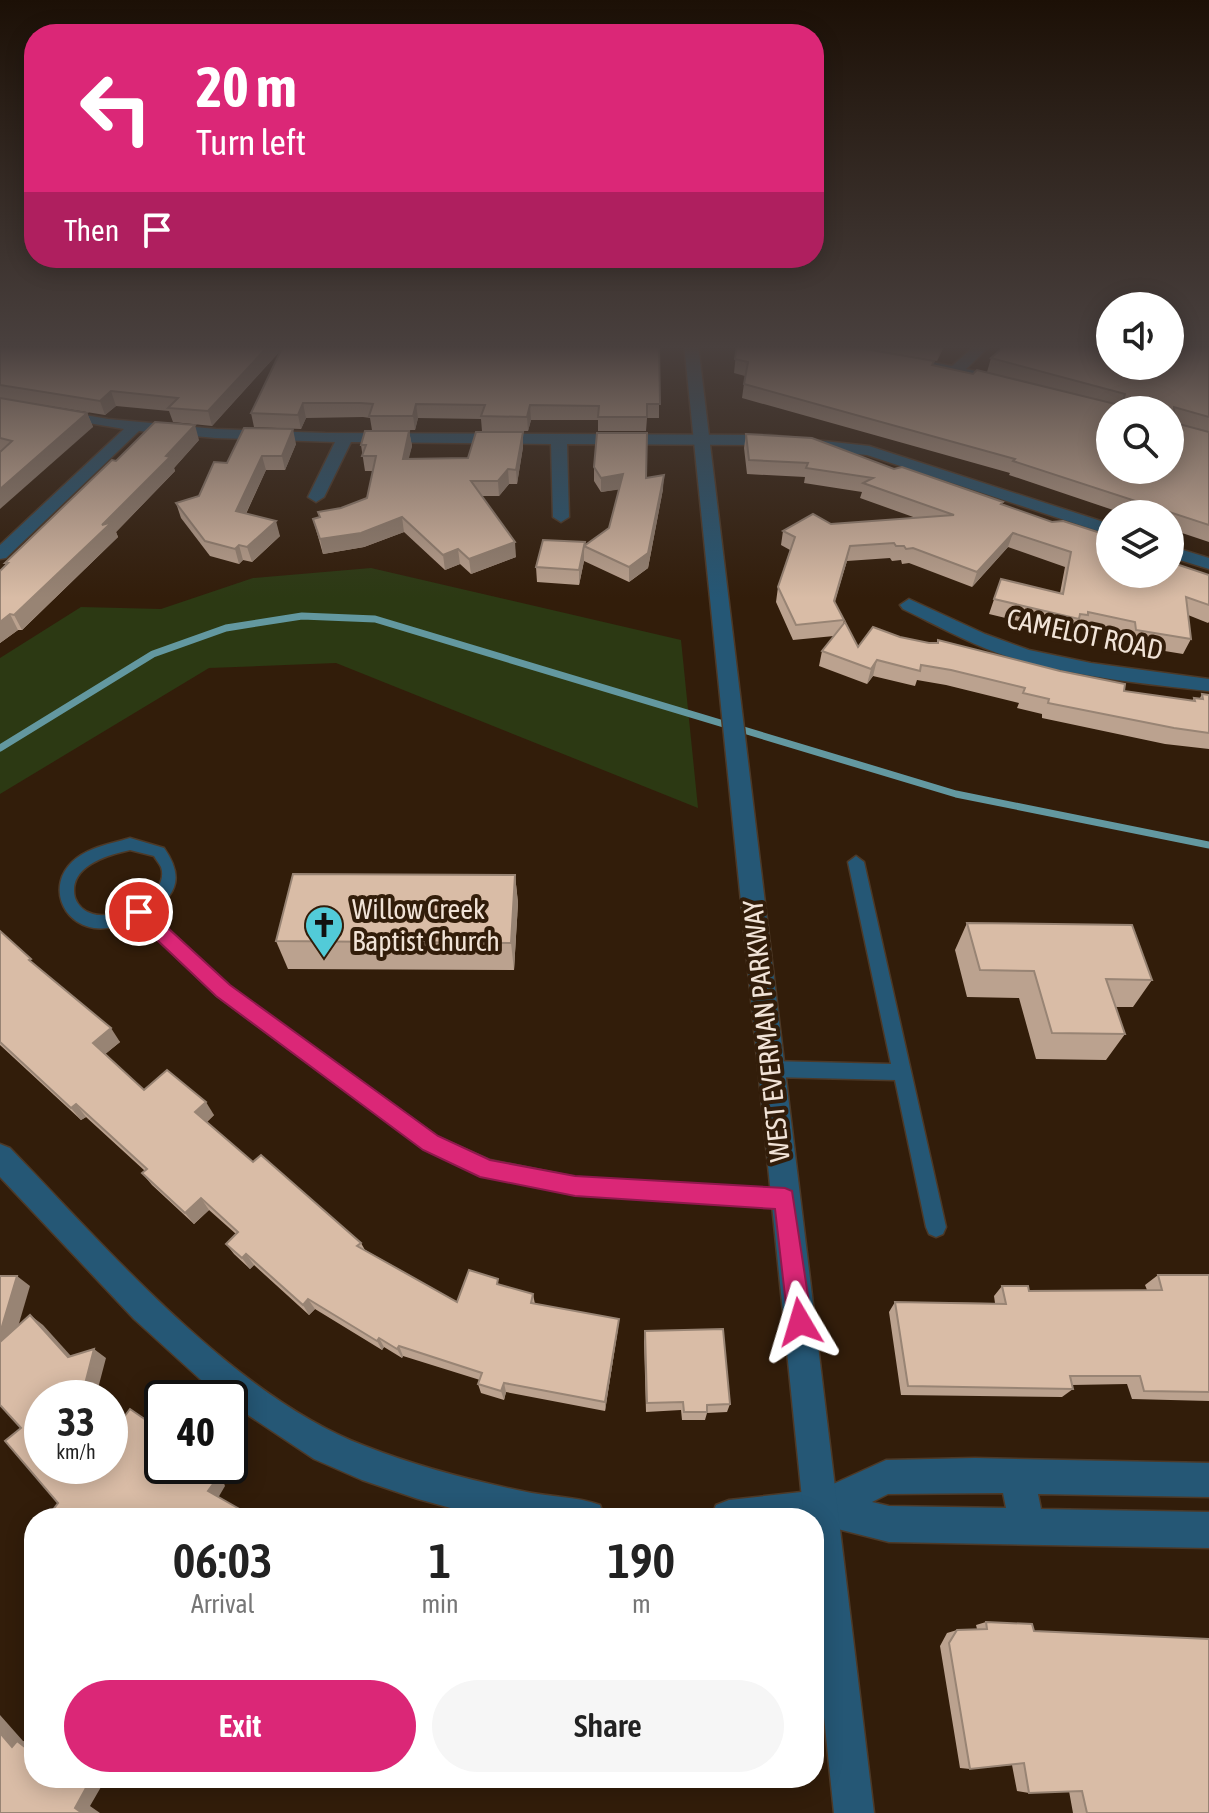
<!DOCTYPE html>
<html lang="en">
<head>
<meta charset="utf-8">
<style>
	:root { --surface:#fff; --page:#f6f6f6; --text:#222; --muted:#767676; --accent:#db2777 }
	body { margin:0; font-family:"Asap Condensed",sans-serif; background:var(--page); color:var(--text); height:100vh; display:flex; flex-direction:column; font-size:30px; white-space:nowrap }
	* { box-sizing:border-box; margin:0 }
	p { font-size:26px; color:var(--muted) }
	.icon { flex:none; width:44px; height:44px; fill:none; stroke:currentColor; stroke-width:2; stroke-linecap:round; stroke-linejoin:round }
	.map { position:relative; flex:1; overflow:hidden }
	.side { position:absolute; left:24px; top:1508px; width:800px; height:280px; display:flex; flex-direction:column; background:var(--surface); border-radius:32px; box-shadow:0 4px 20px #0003 }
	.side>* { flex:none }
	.hud { position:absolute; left:24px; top:24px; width:800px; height:244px; border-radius:32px; box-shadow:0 4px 20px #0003; background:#db2777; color:#fff; overflow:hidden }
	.controls { position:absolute; left:1096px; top:292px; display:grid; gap:16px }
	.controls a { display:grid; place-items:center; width:88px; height:88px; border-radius:50%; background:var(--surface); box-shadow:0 4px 20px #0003; font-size:40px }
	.speed { position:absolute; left:24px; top:1380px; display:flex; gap:16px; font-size:40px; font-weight:700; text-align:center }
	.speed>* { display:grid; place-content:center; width:104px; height:104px; border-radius:50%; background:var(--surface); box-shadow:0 4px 20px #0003; line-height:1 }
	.speed small { font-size:20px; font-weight:400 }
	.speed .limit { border:4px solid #111; border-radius:12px; background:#fff; color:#111 }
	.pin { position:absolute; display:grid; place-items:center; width:68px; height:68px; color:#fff; margin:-34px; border:4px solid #fff; border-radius:50%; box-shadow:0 2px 8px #0007 }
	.me { position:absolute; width:88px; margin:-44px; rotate:353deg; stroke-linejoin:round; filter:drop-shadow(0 0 6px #0008) }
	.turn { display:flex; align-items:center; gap:28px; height:168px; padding:0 40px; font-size:36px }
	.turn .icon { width:104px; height:104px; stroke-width:2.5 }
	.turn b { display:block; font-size:56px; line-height:68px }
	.then { display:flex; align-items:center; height:76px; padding:0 40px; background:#0003; gap:16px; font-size:30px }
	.eta { display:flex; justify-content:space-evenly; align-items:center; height:136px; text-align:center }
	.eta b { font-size:48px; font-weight:600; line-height:56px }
	.cta { display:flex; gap:16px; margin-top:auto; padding:16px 40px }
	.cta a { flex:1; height:92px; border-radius:48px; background:var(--accent); color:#fff; font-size:32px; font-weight:600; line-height:92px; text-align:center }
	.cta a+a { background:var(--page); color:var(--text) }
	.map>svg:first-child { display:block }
	.green { fill:#2c3913 }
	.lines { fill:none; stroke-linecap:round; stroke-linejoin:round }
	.stream { stroke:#6398a0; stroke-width:7 }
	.service-casing { stroke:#4d3927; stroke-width:3 }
	.minor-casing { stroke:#4d3927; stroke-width:3 }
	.tertiary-casing { stroke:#4d3927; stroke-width:3 }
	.service { fill:#255775; fill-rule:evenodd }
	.minor { fill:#255775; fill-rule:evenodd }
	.tertiary { fill:#255775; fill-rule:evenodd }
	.wall { fill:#bba28f }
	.shaded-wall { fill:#988474 }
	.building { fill:#d9bca6; stroke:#988474; stroke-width:2; fill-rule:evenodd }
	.route { fill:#db2777; stroke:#8e194d; stroke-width:2 }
	.labels { text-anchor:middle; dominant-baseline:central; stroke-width:8; stroke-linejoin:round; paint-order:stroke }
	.street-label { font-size:28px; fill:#f1e3d7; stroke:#321d0a }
	.poi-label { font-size:28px; fill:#f1e3d7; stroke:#321d0a; text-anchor:start }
</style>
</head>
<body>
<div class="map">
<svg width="1209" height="1813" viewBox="0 0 1209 1813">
	<rect width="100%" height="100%" fill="#321d0a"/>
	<!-- green -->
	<polygon class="green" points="371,568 681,640 698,808 336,663 209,668 0,794 0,658 81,607 161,609 253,578"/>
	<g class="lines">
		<!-- stream -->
		<polyline class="stream" points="0,748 153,654 226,628 302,616 375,619 956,794 1209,845"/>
		<defs>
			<g id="service">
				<path d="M130 838 164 848C183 875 179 894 150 913L229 986 438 1137 490 1160 575 1177 785 1190 792 1192 795 1199 792 1206 785 1208 575 1195 481 1175 424 1149 217 996 136 919C123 925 109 930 94 928 61 923 48 885 72 862 88 847 110 844 130 838ZM130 850 154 856C156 860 159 863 161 867 171 896 115 921 93 914 85 912 78 906 75 898 67 866 108 855 130 850Z"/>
				<polygon points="856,856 864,862 946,1227 943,1234 936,1237 929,1234 926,1227 895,1080 771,1077 765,1075 762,1069 765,1063 771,1061 891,1064 848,862"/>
			</g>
			<g id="minor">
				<polygon points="977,344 992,344 966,369 1009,378 1009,384 903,364 896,360 903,356 952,366"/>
				<polygon points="0,400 108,419 216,429 325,433 770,435 869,446 1110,524 1110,535 867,455 770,445 567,444 569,517 561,522 553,517 551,444 351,442 324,497 316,502 308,497 335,442 216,438 139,431 6,558 0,559 0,545 124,429 0,408"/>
				<polygon points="1170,546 1209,558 1209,569 1170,557"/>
				<path d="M909 599 985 634 1029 650 1091 663 1209 679V691C1138 683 1065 676 997 653 965 641 934 624 903 609L900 605Z"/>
				<path d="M0 1144 10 1148C106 1247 234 1397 365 1446 416 1466 469 1480 522 1491 548 1497 576 1496 600 1505L605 1518H487L418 1499 362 1480 314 1459 230 1403V1398H223L211 1389 134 1319 0 1177Z"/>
				<path d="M975 1458 1209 1463V1497L1038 1494 1041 1509 1209 1512V1548L889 1542 822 1525 814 1526V1518H711L716 1505 729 1500 820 1490 886 1460ZM1003 1493 1006 1508 889 1506 872 1502 888 1494Z"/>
			</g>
			<polygon id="tertiary" points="684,344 698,344 874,1813 834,1813 814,1621 814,1518 804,1518"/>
		</defs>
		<!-- service casing -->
		<use href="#service" class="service-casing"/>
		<!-- minor casing -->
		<use href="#minor" class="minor-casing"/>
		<!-- tertiary casing -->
		<use href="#tertiary" class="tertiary-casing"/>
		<!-- service -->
		<use href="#service" class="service"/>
		<!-- minor -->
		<use href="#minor" class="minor"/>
		<!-- tertiary -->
		<use href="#tertiary" class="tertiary"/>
	</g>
	<!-- wall -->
	<g class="wall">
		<polygon points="0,344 659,344 659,418 647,418 646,431 598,431 598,420 531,420 528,431 482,431 481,419 418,418 415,430 372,430 370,418 363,417 306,418 301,429 254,427 251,413 282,349 212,426 173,422 169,411 116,406 105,415 0,398"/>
		<polygon points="737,344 933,366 973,374 1018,380 987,372 991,358 1006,344 1209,344 1209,542 1170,529 1170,514 1125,514 1009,475 1010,473 742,398 745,376 734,373"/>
		<polygon points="841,344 945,344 937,361"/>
		<polygon points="0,398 87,413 93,427 0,451"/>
		<polygon points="409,431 412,446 408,459 468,458 523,432 523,447 517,484 509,484 499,496 481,496 516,557 471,574 460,564 445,570 404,532 364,547 323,554 313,519 320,517 367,498 373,471 365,471 361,445"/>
		<polygon points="746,434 894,469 1209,575 1209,622 1208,623 1188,615 1191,639 1183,654 1128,645 1128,637 1083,627 1081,630 1075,629 1073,634 989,614 1001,579 1060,593 1065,567 1008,547 972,587 909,563 902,564 901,560 892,561 890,558 847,561 834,602 844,620 843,626 858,647 900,637 1124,691 1192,701 1194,698 1200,698 1202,694 1209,695 1209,749 1165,744 1042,718 1042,714 1017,708 1019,703 946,685 917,680 915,686 873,676 867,684 819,666 822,651 834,636 793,640 776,602 778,587 790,550 781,545 783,531 831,524 916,518 860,498 862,492 804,483 805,477 747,474 744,448"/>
		<polygon points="199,440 174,468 175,471 116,532 118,537 22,630 18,630 0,643 0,571 6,566 5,563 116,461"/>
		<polygon points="296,444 285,470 266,470 246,514 280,536 252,562 243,560 239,564 210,556 181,518 176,503 199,496 227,463"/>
		<polygon points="594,467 646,478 663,489 648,568 629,582 584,561 579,585 537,582 536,567 585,542 585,545 609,528 619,489 601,492 594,481"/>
		<polygon points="515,875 518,903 514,970 288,969 276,941"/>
		<polygon points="967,923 1152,980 1133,1007 1115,1007 1125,1034 1106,1060 1036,1059 1019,998 967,997 955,950"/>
		<polygon points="0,931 38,968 120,1042 105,1054 144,1090 214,1115 207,1122 253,1162 361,1243 365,1250 457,1302 500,1285 533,1294 535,1304 618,1328 605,1411 506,1392 504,1400 481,1393 478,1384 480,1380 403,1356 402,1358 384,1347 382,1350 315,1309 309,1315 254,1265 250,1269 234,1254 226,1244 236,1234 209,1210 194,1224 152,1185 142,1173 145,1171 86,1117 81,1120 0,1045"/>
		<polygon points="1158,1275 1209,1275 1209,1401 1132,1399 1127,1384 1072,1385 1073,1389 1062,1397 901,1395 889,1312 895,1302 995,1303 994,1296 1002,1286 1029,1291 1147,1290 1145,1285"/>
		<polygon points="645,1331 730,1404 727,1412 707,1413 705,1420 682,1420 681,1410 646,1412 644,1341"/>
		<polygon points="986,1622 1034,1631 1209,1813 1073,1813 1069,1791 1029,1793 1017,1791 1012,1765 970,1769 960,1768 940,1646 947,1633 957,1630 977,1629 976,1625"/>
	</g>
	<!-- shaded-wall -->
	<g class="shaded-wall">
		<polygon points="270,344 286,344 212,426 208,411"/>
		<polygon points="942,344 945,344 937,361 941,347"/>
		<polygon points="111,391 116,406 105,415 100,401"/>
		<polygon points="303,403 306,418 301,429 298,415"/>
		<polygon points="416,404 418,418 415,430 413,416"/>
		<polygon points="530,405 531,420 528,431 527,417"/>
		<polygon points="87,413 93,427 0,509 0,489"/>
		<polygon points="195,425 199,440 174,468 175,471 116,532 118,537 22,630 14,615 102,525"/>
		<polygon points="293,429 296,444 285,470 282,456"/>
		<polygon points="409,431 412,446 405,474 403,459"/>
		<polygon points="523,432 523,447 517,484 516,470"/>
		<polygon points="262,456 266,470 240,526 236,511"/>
		<polygon points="508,469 509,484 499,496 498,481"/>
		<polygon points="623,474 623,489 601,492 601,478"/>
		<polygon points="664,475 663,489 648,568 629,582 629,567"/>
		<polygon points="402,517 404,532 364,547 323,554 320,539"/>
		<polygon points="276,521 280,536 252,562 247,547"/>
		<polygon points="1013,533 1008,547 972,587 977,572"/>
		<polygon points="515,542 516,557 471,574 469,559"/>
		<polygon points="239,545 243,560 239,564 235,549"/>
		<polygon points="584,546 584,561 579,585 579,570"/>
		<polygon points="850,546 847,561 831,616 834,601"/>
		<polygon points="458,549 460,564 445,570 443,555"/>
		<polygon points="10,614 18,630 0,643 0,622"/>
		<polygon points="877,660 873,676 867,684 871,669"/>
		<polygon points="515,875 518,903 514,970 511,943"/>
		<polygon points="111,1028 120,1042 103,1056 93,1043"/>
		<polygon points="206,1102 214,1115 204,1124 195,1112"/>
		<polygon points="76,1104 86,1117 81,1120 71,1108"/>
		<polygon points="201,1198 209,1210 194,1224 185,1213"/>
		<polygon points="246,1254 254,1265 250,1269 242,1258"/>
		<polygon points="17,1276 30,1286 10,1354 0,1348 0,1333"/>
		<polygon points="308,1299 315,1309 309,1315 303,1305"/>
		<polygon points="30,1315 43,1325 80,1366 68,1357"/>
		<polygon points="619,1319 618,1328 605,1411 605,1402"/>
		<polygon points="379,1338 384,1347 382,1350 377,1341"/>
		<polygon points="399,1346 403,1356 402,1358 397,1349"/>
		<polygon points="94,1349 106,1358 96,1396 98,1398 93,1398 84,1388"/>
		<polygon points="504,1383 506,1392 504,1400 501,1391"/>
		<polygon points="110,1411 129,1432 118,1425 110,1416"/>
		<polygon points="207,1466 209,1466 222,1478 225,1486 218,1498 208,1491"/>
		<polygon points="0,1715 23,1741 34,1742 34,1754 12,1747 0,1733"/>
		<polygon points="73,1778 88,1778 101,1787 90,1806 100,1813 82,1813 75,1808"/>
	</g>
	<!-- building -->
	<g class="building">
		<polygon points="0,344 270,344 208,411 168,408 178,398 111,391 100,401 0,385"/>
		<polygon points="284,344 659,344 660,404 647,404 647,417 598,417 599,406 530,405 527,417 481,416 485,405 416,404 413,416 369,416 373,404 361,403 303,403 298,415 251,413"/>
		<path d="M737 344H830L853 347 934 361 932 365 973 374 977 370 1115 404 1124 398 1125 394 991 358 1007 344H1110V366H1170V344H1209V417L1174 407 1175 423 1209 432V525L1013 461 1015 459 744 384 748 362 735 359ZM1110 410H1170V470H1110Z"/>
		<polygon points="0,398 87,413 0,489 0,452 12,441 0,438"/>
		<polygon points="155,422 195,425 166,456 170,457 102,525 112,522 14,615 10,614 0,622 0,571 8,563 5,563 112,460 116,461"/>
		<polygon points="244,428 293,429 282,456 262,456 236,511 276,521 247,547 239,545 235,549 205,541 176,503 199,496 214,462 227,463"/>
		<polygon points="365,431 409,431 403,459 468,458 476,432 523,432 516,470 508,469 498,481 471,481 515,542 469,559 458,549 443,555 402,517 361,533 320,539 313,519 320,517 318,512 341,508 367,498 376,456 362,456 366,445 361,445"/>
		<polygon points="597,433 647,433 646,478 664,475 648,553 629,567 584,546 579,570 536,567 543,540 585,542 584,546 609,528 623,474 601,478 594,467"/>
		<polygon points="746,434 812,438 894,469 902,467 1003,502 1001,504 1052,522 1063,521 1110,536 1110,574 1170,574 1170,562 1209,575 1209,605 1186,597 1191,639 1136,630 1135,622 1088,612 1088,615 1080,614 1079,619 994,599 1001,579 1063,594 1071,552 1013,533 977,572 913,548 906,549 904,546 896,546 894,543 850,546 834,601 844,620 796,625 778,587 795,537 783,531 813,514 831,524 954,515 863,483 873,478 806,468 808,463 749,460"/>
		<polygon points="845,622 858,647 873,627 900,637 929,643 938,643 938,640 1060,671 1125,684 1124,691 1195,701 1194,698 1203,699 1202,694 1209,695 1209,733 1174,728 1048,703 1049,699 1023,693 1025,688 951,670 921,665 920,671 877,660 871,669 822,651"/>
		<polygon points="293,874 515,875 511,943 276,941"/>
		<polygon points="967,923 1132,925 1152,980 1106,979 1125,1034 1052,1033 1034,971 980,970"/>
		<polygon points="0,931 31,959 29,960 111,1028 93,1043 144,1090 167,1070 206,1102 195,1112 253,1162 261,1155 361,1243 357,1246 457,1302 469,1270 498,1279 497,1284 533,1294 531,1303 619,1319 605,1402 504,1383 501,1391 478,1384 482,1373 399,1346 397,1349 379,1338 377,1341 308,1299 303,1305 246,1254 242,1258 226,1244 238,1232 201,1198 185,1213 142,1173 147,1169 76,1104 71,1108 0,1042"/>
		<polygon points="1158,1275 1209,1275 1209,1392 1144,1391 1140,1376 1070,1376 1073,1389 908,1386 895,1302 1006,1304 1002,1286 1028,1286 1029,1291 1162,1290"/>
		<polygon points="0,1276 17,1276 0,1333"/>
		<polygon points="30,1315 68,1357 94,1349 84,1388 93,1398 42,1398 42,1466 110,1466 110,1416 118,1425 130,1409 162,1431 162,1466 207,1466 212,1471 216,1480 208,1491 250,1515 248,1518 47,1518 58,1503 5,1441 21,1428 0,1405 0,1342"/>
		<polygon points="723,1329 730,1404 707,1405 707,1412 684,1412 683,1402 647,1403 645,1331"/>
		<polygon points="986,1622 1032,1624 1034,1631 1209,1639 1209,1813 1087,1813 1082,1791 1029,1793 1024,1763 970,1769 949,1643 957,1630 987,1629"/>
		<polygon points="0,1733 12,1747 17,1741 34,1754 34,1778 73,1778 86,1788 75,1808 82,1813 0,1813"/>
	</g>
	<!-- sky -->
	<linearGradient id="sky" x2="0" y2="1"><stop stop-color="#1c1006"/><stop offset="0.58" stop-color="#49403e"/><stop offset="1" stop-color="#49403e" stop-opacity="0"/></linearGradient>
	<rect width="1209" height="598" fill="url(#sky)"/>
	<!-- route -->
	<polygon class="route" points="139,905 145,907 230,985 438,1136 490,1160 575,1176 785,1188 792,1191 812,1322 808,1331 800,1334 791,1331 788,1322 775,1209 575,1196 480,1177 423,1150 216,996 133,917 130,912 133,907"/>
	<!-- icons -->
	<defs>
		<symbol id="church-pin" viewBox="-11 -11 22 30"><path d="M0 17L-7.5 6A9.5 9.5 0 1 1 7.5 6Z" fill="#52cbd8" stroke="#321d0a"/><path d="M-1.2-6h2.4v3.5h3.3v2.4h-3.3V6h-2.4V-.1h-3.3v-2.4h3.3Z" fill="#111"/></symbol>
	</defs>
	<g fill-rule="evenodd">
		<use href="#church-pin" x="302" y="903" width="44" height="60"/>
	</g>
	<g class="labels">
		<!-- street labels -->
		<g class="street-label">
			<text transform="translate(1085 634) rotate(12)">CAMELOT ROAD</text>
			<text transform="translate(766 1031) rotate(-96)">WEST EVERMAN PARKWAY</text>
		</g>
		<!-- poi labels -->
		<g class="poi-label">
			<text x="352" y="909">Willow Creek<tspan x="352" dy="32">Baptist Church</tspan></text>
		</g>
	</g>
</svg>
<div class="controls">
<a><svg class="icon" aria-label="sound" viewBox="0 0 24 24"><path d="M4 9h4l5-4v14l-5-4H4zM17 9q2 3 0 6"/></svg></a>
<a><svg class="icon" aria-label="search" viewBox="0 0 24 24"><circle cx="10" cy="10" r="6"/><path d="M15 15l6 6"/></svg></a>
<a><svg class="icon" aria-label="layers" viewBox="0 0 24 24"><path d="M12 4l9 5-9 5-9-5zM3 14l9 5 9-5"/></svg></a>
</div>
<div class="speed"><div>33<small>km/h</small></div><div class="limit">40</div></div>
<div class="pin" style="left:139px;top:912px;background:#d93025"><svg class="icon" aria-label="arrive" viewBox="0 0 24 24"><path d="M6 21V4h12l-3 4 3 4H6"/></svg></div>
<svg class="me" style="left:800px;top:1322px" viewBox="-20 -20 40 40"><path d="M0-17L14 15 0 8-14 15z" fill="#db2777" stroke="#fff" stroke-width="4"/></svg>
<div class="hud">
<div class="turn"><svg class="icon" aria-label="left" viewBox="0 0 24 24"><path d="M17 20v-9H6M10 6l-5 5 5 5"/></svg><div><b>20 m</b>Turn left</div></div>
<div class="then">Then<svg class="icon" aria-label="arrive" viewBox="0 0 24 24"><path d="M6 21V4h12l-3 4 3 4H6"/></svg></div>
</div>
<section class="side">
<div class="eta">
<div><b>06:03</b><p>Arrival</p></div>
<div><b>1</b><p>min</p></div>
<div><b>190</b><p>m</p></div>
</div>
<div class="cta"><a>Exit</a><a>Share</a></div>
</section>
</div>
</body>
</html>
